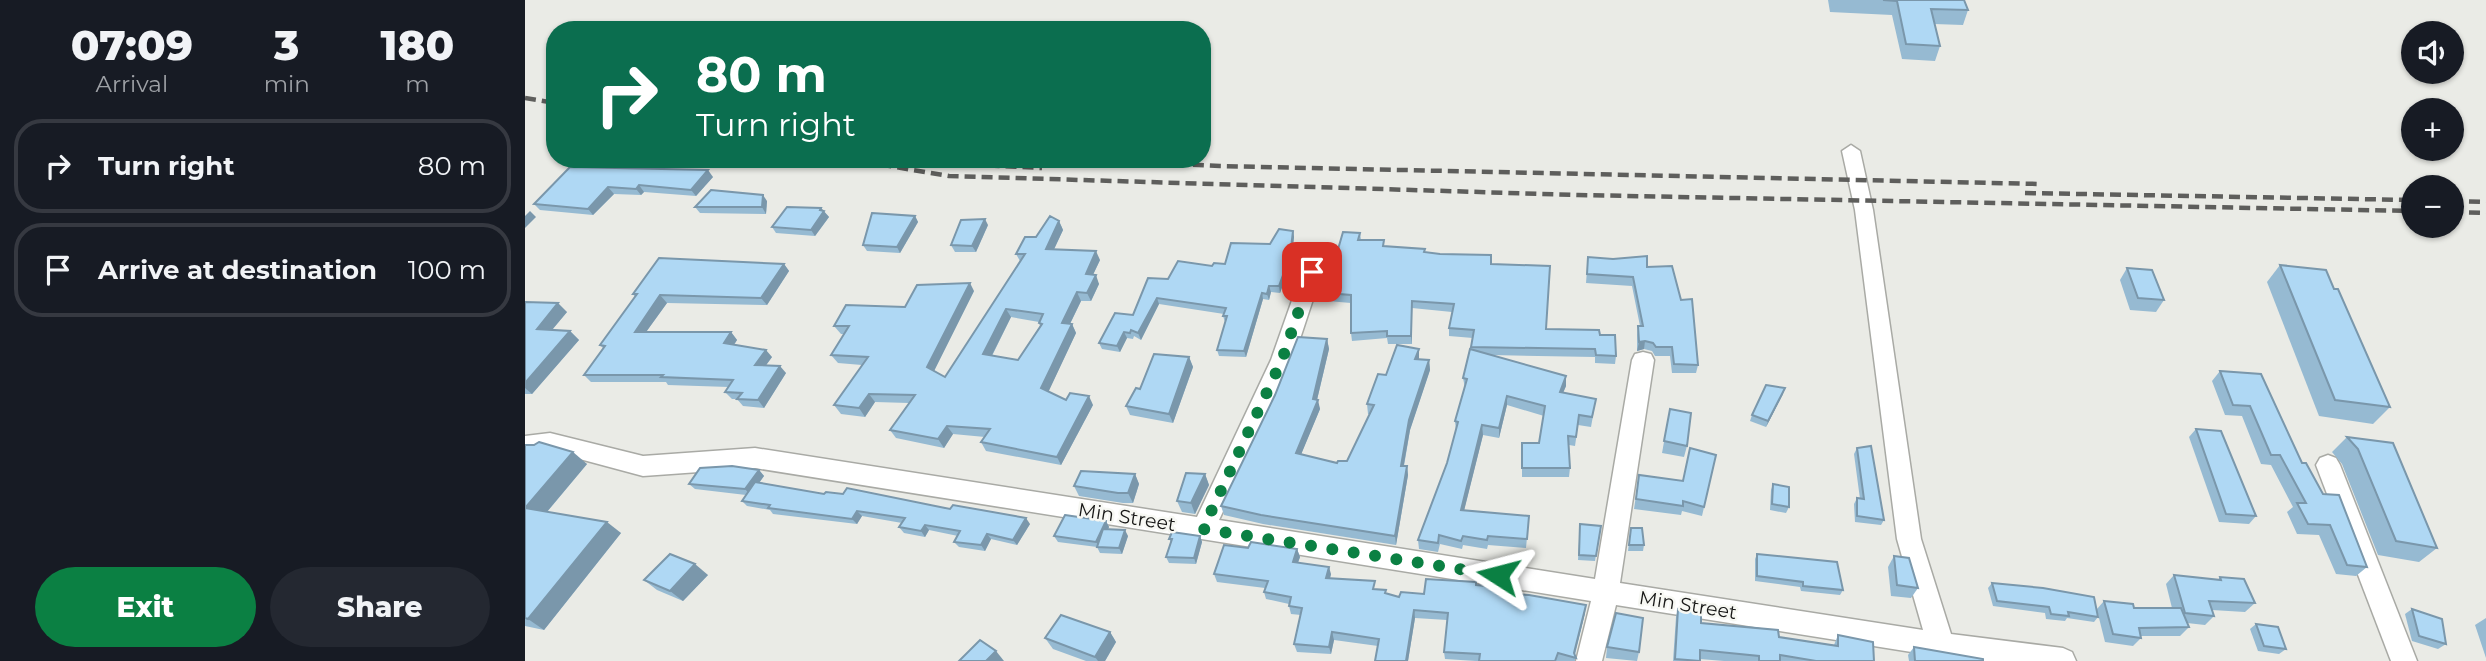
<!DOCTYPE html>
<html lang="en">
<head>
<meta charset="utf-8">
<style>
	:root { --surface:#171b24; --page:#242831; --text:#f1f3f6; --muted:#9ea1a6; --line:#363941; --accent:#0b8043 }
	body { margin:0; font-family:Montserrat,sans-serif; background:var(--page); color:var(--text); height:100vh; display:flex; flex-direction:column; font-size:26px; white-space:nowrap }
	* { box-sizing:border-box; margin:0 }
	p { font-size:23px; color:var(--muted) }
	.icon { flex:none; width:38px; height:38px; fill:none; stroke:currentColor; stroke-width:2; stroke-linecap:round; stroke-linejoin:round }
	.map { position:relative; flex:1; overflow:hidden }
	.sheet { display:flex; flex-direction:column; background:var(--surface); width:525px }
	.sheet>* { flex:none }
	.banner { position:absolute; left:21px; top:21px; width:665px; height:147px; border-radius:28px; box-shadow:0 2px 5px #0004; background:#0b6e4f; color:#fff; overflow:hidden }
	.buttons { position:absolute; left:1876px; top:21px; display:grid; gap:14px }
	.buttons a { display:grid; place-items:center; width:63px; height:63px; border-radius:50%; background:var(--surface); box-shadow:0 2px 5px #0004; font-size:35px }
	.pin { position:absolute; display:grid; place-items:center; width:60px; height:60px; color:#fff; margin:-30px; border-radius:14px; box-shadow:0 4px 10px #0006 }
	.me { position:absolute; width:77px; margin:-38px; rotate:279deg; stroke-linejoin:round; filter:drop-shadow(0 0 5px #0008) }
	.turn { display:flex; align-items:center; gap:24px; height:147px; padding:0 35px; font-size:32px }
	.turn .icon { width:91px; height:91px; stroke-width:2.5 }
	.turn b { display:block; font-size:49px; line-height:60px }
	.eta { display:flex; justify-content:space-evenly; align-items:center; height:119px; text-align:center }
	.eta b { font-size:42px; font-weight:800; line-height:49px }
	.button { display:flex; gap:14px; margin-top:auto; padding:14px 35px }
	.button a { flex:1; height:80px; border-radius:42px; background:var(--accent); color:#fff; font-size:28px; font-weight:800; line-height:80px; text-align:center }
	.button a+a { background:var(--page); color:var(--text) }
	ul { padding:0; list-style:none }
	li { display:flex; align-items:center; gap:21px; height:94px; margin:0 14px 10px; padding:0 21px; border:4px solid var(--line); border-radius:28px }
	li div { flex:1 }
	li b { display:block; font-size:26px }
	li em { font-style:normal }
	main { display:flex; flex:1; min-height:0 }
	.map>svg:first-child { display:block }
	.lines { fill:none; stroke-linecap:round; stroke-linejoin:round }
	.street-casing { stroke:#a9aaa5; stroke-width:3 }
	.street { fill:#fff; fill-rule:evenodd }
	.rail { stroke:#5e5e5c; stroke-width:4.5; stroke-dasharray:11 6; stroke-linecap:butt }
	.wall { fill:#96bad2; fill-rule:evenodd }
	.shaded-wall { fill:#7a97ab }
	.building { fill:#afd8f4; stroke:#7a97ab; stroke-width:2; fill-rule:evenodd }
	.route { stroke:#0b8043; stroke-width:12; stroke-dasharray:0 21.6 }
	.labels { text-anchor:middle; dominant-baseline:central; stroke-width:5; stroke-linejoin:round; paint-order:stroke }
	.street-label { font-size:19px; fill:#171716; stroke:#f7f8f3 }
</style>
</head>
<body>
<main>
<section class="sheet">
<div class="eta">
<div><b>07:09</b><p>Arrival</p></div>
<div><b>3</b><p>min</p></div>
<div><b>180</b><p>m</p></div>
</div>
<ul>
<li><svg class="icon" aria-label="right" viewBox="0 0 24 24"><path d="M7 20v-9h11M14 6l5 5-5 5"/></svg><div><b>Turn right</b></div><em>80 m</em></li>
<li><svg class="icon" aria-label="arrive" viewBox="0 0 24 24"><path d="M6 21V4h12l-3 4 3 4H6"/></svg><div><b>Arrive at destination</b></div><em>100 m</em></li>
</ul>
<div class="button"><a>Exit</a><a>Share</a></div>
</section>
<div class="map">
<svg width="1961" height="661" viewBox="0 0 1961 661">
	<rect width="100%" height="100%" fill="#eaebe6"/>
	<g class="lines">
		<defs>
			<g id="street">
				<polygon points="1326,145 1335,151 1348,210 1396,539 1426,634 1538,648 1547,652 1551,661 1443,661 1091,605 1077,661 1051,661 1066,601 230,468 118,476 25,451 0,454 0,436 25,433 118,456 230,448 672,517 746,360 777,272 780,267 787,265 794,267 797,272 768,360 694,520 1070,579 1107,360 1110,354 1118,352 1126,354 1129,360 1095,583 1398,630 1372,539 1330,210 1317,151"/>
				<polygon points="1803,455 1811,458 1815,465 1892,661 1866,661 1791,465 1795,458"/>
			</g>
		</defs>
		<!-- street casing -->
		<use href="#street" class="street-casing"/>
		<!-- street -->
		<use href="#street" class="street"/>
		<!-- rail -->
		<g class="rail">
			<polyline points="0,98 30,103"/>
			<polyline points="322,159 424,176 1053,195 1888,211"/>
			<polyline points="396,159 430,164 517,168"/>
			<polyline points="532,159 695,166 1515,184"/>
			<polyline points="1500,193 1888,200"/>
			<polyline points="1927,201 1961,202"/>
			<polyline points="1927,212 1961,213"/>
		</g>
	</g>
	<!-- wall -->
	<g class="wall">
		<polygon points="1303,0 1439,0 1443,10 1438,25 1409,24 1415,46 1410,61 1377,59 1367,15 1305,12"/>
		<polygon points="45,167 188,177 171,196 119,192 116,195 89,194 68,215 15,210 9,204"/>
		<polygon points="242,201 241,214 175,213 170,207"/>
		<polygon points="296,208 304,217 290,236 251,233 247,227"/>
		<polygon points="390,216 393,222 375,253 342,251 338,245"/>
		<path d="M534 221 538 230 529 249 575 260 568 275 574 284 566 301H556L545 324H547L551 333 523 392 541 400 568 405 536 465 461 451 456 442 460 437 428 434 419 448 371 438 365 430 384 403 350 402 340 417 316 414 309 405 337 365 313 363 306 355 319 334H316L309 326 380 307 449 291 409 371 420 377 495 261 491 254 511 237ZM486 317 514 322V323L515 326 493 360 467 356Z"/>
		<polygon points="463,225 451,252 430,252 426,245"/>
		<polygon points="768,231 769,237 766,263 755,293 746,292 744,300 738,299 721,357 694,356 692,350 700,322 698,316 699,314 634,304 616,340 609,336 608,339 602,338 595,352 577,349 574,343 608,315 643,279 687,266 700,264 745,244"/>
		<polygon points="835,233 836,240 860,246 900,249 900,252 966,264 1021,329 1075,335 1091,356 1090,364 1070,363 1070,357 966,355 1041,376 1041,386 1038,393 1071,399 1066,427 1053,425 1050,446 1044,445 1045,468 1044,477 997,477 997,443 1014,443 1019,416 982,405 974,438 958,435 939,510 1004,516 1001,548 963,545 962,549 938,545 937,549 915,544 913,552 894,549 893,540 922,463 931,431 930,421 940,388 938,378 948,338 924,336 924,328 927,312 887,308 887,344 863,344 862,338 827,341 826,333 826,303 791,300 789,292 805,277"/>
		<polygon points="1063,257 1122,267 1173,365 1171,373 1147,373 1145,356 1130,356 1127,351 1119,349 1112,351 1112,335 1113,326 1115,326 1107,286 1061,283"/>
		<polygon points="259,264 264,271 242,305 142,303 121,332 206,332 212,340 209,345 247,357 241,365 261,373 239,408 218,406 212,399 207,399 200,392 204,387 143,385 141,382 66,382 59,375 78,348 75,345 110,297 108,294"/>
		<polygon points="1755,265 1865,407 1848,424 1794,416 1742,282"/>
		<polygon points="1602,268 1639,300 1631,312 1605,310 1595,280"/>
		<polygon points="0,302 42,312 27,330 45,331 54,340 7,394 0,394"/>
		<polygon points="802,339 804,349 792,400 795,409 776,454 812,463 822,461 845,414 843,414 842,404 861,375 894,358 894,359 904,360 905,370 885,430 879,466 882,466 883,475 871,545 738,524 699,515 696,506"/>
		<polygon points="664,357 668,367 648,423 605,415 601,406 615,389"/>
		<polygon points="1695,371 1777,463 1798,494 1842,567 1831,576 1811,574 1794,535 1772,534 1762,512 1768,507 1746,465 1736,464 1717,416 1700,415 1687,381"/>
		<polygon points="1258,394 1241,427 1225,421 1227,415"/>
		<polygon points="1145,409 1162,446 1159,457 1137,453"/>
		<polygon points="1671,429 1731,516 1724,524 1694,522 1664,437"/>
		<polygon points="1822,437 1868,443 1912,548 1894,562 1853,555 1817,464 1807,452"/>
		<polygon points="0,445 62,464 22,512 96,533 19,630 0,626"/>
		<polygon points="1332,448 1359,520 1356,525 1330,522 1329,504 1332,498 1335,499 1329,454"/>
		<polygon points="1191,455 1177,516 1157,511 1156,515 1109,509 1114,475 1158,481"/>
		<polygon points="234,470 239,476 234,483 299,494 425,509 505,524 492,545 466,539 460,551 434,547 429,542 433,536 404,530 400,537 379,533 374,527 377,523 337,516 332,524 248,514 245,510 222,506 217,501 221,495 170,489 164,484"/>
		<polygon points="610,474 614,484 608,503 598,503 554,496 549,486"/>
		<polygon points="680,474 684,485 670,514 657,512 652,501"/>
		<polygon points="1248,484 1264,507 1261,513 1245,510 1246,490"/>
		<polygon points="581,521 584,527 583,529 603,536 597,554 575,553 572,547 533,542 529,536"/>
		<polygon points="1055,524 1076,526 1070,561 1053,560"/>
		<polygon points="1106,528 1119,545 1118,551 1103,551"/>
		<polygon points="675,536 677,542 671,564 644,563 641,557 646,542 644,539"/>
		<polygon points="723,548 772,549 775,557 773,563 806,574 805,578 851,590 874,597 952,585 986,588 986,594 1060,613 1050,655 1050,661 951,661 920,659 919,652 922,620 890,618 883,661 850,661 853,646 809,640 806,654 772,652 769,644 776,615 766,614 764,606 764,604 741,599 739,592 740,588 692,582 689,574"/>
		<polygon points="1232,554 1318,590 1315,595 1276,591 1275,587 1230,581 1230,559"/>
		<polygon points="1369,556 1393,588 1386,598 1366,596 1363,567"/>
		<polygon points="183,575 158,601 132,590 119,580"/>
		<polygon points="1649,575 1693,580 1695,577 1730,603 1720,612 1687,610 1689,616 1680,625 1662,623 1664,627 1655,636 1616,636 1616,638 1608,646 1580,642 1573,614 1573,617 1569,622 1542,618 1540,621 1521,619 1520,613 1468,606 1463,588 1467,583 1572,609 1579,601 1609,608 1647,608 1641,584"/>
		<polygon points="1153,609 1176,623 1254,637 1309,645 1313,635 1349,661 1199,661 1175,659 1175,661 1148,661 1151,617"/>
		<polygon points="1887,609 1921,644 1913,649 1887,641 1880,614"/>
		<polygon points="1961,618 1961,658 1950,625"/>
		<polygon points="1731,624 1761,649 1754,654 1733,651 1725,629"/>
		<polygon points="585,632 591,642 580,661 561,661 528,649 520,638"/>
		<polygon points="1082,647 1114,652 1112,661 1081,658"/>
		<polygon points="1389,647 1458,661 1384,661 1383,655"/>
	</g>
	<!-- shaded-wall -->
	<g class="shaded-wall">
		<polygon points="183,170 188,177 171,196 166,190"/>
		<polygon points="114,185 119,192 116,195 111,189"/>
		<polygon points="83,187 89,194 68,215 63,209"/>
		<polygon points="238,195 242,201 241,214 237,207"/>
		<polygon points="296,208 304,217 290,236 286,230"/>
		<polygon points="5,211 11,217 0,228 0,216"/>
		<polygon points="390,216 393,222 375,253 372,247"/>
		<polygon points="460,219 463,225 451,252 447,246"/>
		<polygon points="534,221 538,230 525,258 521,249"/>
		<polygon points="768,231 769,237 766,263 755,293 754,286"/>
		<polygon points="571,251 575,260 564,283 561,274"/>
		<polygon points="259,264 264,271 242,305 236,298"/>
		<polygon points="571,275 574,284 566,301 562,293"/>
		<polygon points="445,283 449,291 407,375 402,367"/>
		<polygon points="744,286 746,292 744,300 742,294"/>
		<polygon points="552,292 556,301 541,332 537,323"/>
		<polygon points="737,293 738,299 721,357 719,351"/>
		<polygon points="135,295 142,303 116,339 110,332"/>
		<polygon points="632,298 634,304 616,340 613,333"/>
		<polygon points="887,301 887,344 886,336"/>
		<polygon points="33,303 42,312 21,337 12,329"/>
		<polygon points="481,309 486,317 463,363 458,354"/>
		<polygon points="547,324 551,333 521,397 516,388"/>
		<polygon points="45,331 54,340 7,394 0,388 0,383"/>
		<polygon points="206,332 212,340 205,350 199,343"/>
		<polygon points="599,332 602,338 595,352 592,346"/>
		<polygon points="802,339 804,349 791,404 793,400 795,409 773,462 771,453 788,399"/>
		<polygon points="1120,341 1119,349 1112,351 1114,342"/>
		<polygon points="894,349 894,358 891,369 890,359"/>
		<polygon points="241,350 247,357 236,372 230,365"/>
		<polygon points="664,357 668,367 648,423 644,414"/>
		<polygon points="904,360 905,370 885,430 877,475 876,466 884,420"/>
		<polygon points="255,366 261,373 239,408 233,400"/>
		<polygon points="1041,376 1041,386 1034,402 1035,392"/>
		<polygon points="1260,388 1258,394 1241,427 1243,421"/>
		<polygon points="344,394 350,402 340,417 334,408"/>
		<polygon points="564,396 568,405 536,465 532,457"/>
		<polygon points="982,396 982,405 974,438 974,428"/>
		<polygon points="957,425 958,435 937,519 936,510"/>
		<polygon points="422,426 428,434 419,448 413,439"/>
		<polygon points="48,452 62,464 15,520 0,508"/>
		<polygon points="882,466 883,475 871,545 870,536"/>
		<polygon points="234,470 239,476 225,495 220,489"/>
		<polygon points="610,474 614,484 608,503 603,493"/>
		<polygon points="680,474 684,485 670,514 666,503"/>
		<polygon points="332,511 337,516 332,524 327,519"/>
		<polygon points="501,518 505,524 492,545 488,540"/>
		<polygon points="581,521 584,527 575,548 571,542"/>
		<polygon points="82,522 96,533 19,630 3,619"/>
		<polygon points="400,525 404,530 400,537 396,531"/>
		<polygon points="600,530 603,536 597,554 594,548"/>
		<polygon points="462,534 466,539 460,551 456,545"/>
		<polygon points="675,536 677,542 671,564 669,558"/>
		<polygon points="772,549 775,557 770,570 768,562"/>
		<polygon points="170,564 183,575 158,601 145,591"/>
		<polygon points="804,567 806,574 803,586 801,578"/>
		<polygon points="1061,605 1060,613 1048,660 1049,653"/>
		<polygon points="889,610 890,618 883,661 881,661"/>
		<polygon points="585,632 591,642 580,661 573,661 570,657"/>
		<polygon points="807,632 809,640 806,654 804,647"/>
		<polygon points="471,651 479,661 461,661"/>
	</g>
	<!-- building -->
	<g class="building">
		<polygon points="1358,0 1439,0 1443,10 1406,9 1415,46 1381,44 1372,1"/>
		<polygon points="45,167 183,170 166,190 114,185 111,189 83,187 63,209 9,204"/>
		<polygon points="186,190 238,195 237,207 170,207"/>
		<polygon points="262,207 296,208 295,210 299,211 286,230 247,227"/>
		<polygon points="347,213 390,216 372,247 338,245"/>
		<path d="M525 216 534 221 521 249 571 251 561 274 571 275 562 293 552 292 537 323 547 324 516 388 541 400 545 393 564 396 532 457 456 442 465 429 422 426 413 439 365 430 390 395 344 394 334 408 309 405 343 357 306 355 324 326H309L321 305 380 307 392 285 445 283 402 367 420 377 500 254H491L500 237H511ZM481 309 518 314 514 323 517 324 493 360 458 354Z"/>
		<polygon points="460,219 447,246 426,245 436,220"/>
		<polygon points="754,229 768,231 765,256 754,286 744,286 742,294 737,293 719,351 692,350 702,316 698,316 701,308 632,298 613,333 606,330 605,333 599,332 592,346 574,343 590,313 608,315 623,278 643,279 653,261 687,266 689,263 700,264 706,243 745,244"/>
		<polygon points="818,232 835,233 833,240 859,240 858,246 900,249 899,252 915,254 966,255 966,264 1025,266 1021,329 1074,330 1075,335 1090,335 1091,356 1071,355 1070,349 946,347 949,330 924,328 929,304 887,301 886,336 862,336 862,331 826,333 826,295 789,292 794,276 805,277"/>
		<polygon points="1122,256 1122,267 1147,266 1156,300 1167,299 1173,365 1149,364 1147,347 1131,347 1128,343 1120,341 1114,342 1113,326 1118,326 1108,277 1062,274 1063,257 1088,259"/>
		<polygon points="134,258 259,264 236,298 135,295 110,332 206,332 199,343 241,350 230,365 255,366 233,400 212,399 217,393 200,392 208,380 136,377 138,375 59,375 80,346 75,345 112,294 108,294"/>
		<polygon points="1755,265 1801,270 1809,289 1813,289 1865,407 1810,400"/>
		<polygon points="1602,268 1627,270 1639,300 1613,298"/>
		<polygon points="0,302 33,303 12,329 45,331 0,383"/>
		<polygon points="773,337 802,339 788,399 793,400 771,453 812,463 813,461 822,461 849,405 842,404 853,374 861,375 872,345 894,349 890,359 904,360 884,420 876,466 882,466 870,536 736,515 696,506 750,395"/>
		<polygon points="945,349 1041,376 1035,392 1071,399 1067,417 1054,415 1051,437 1043,436 1045,468 997,468 997,443 1014,443 1020,406 982,396 974,428 957,425 936,510 1004,516 1002,539 963,536 962,540 938,536 936,541 914,535 913,543 893,540 922,463 933,422 930,421 942,379 938,378"/>
		<polygon points="629,354 664,357 644,414 601,406 611,388 615,389"/>
		<polygon points="1695,371 1736,374 1777,463 1781,463 1798,494 1814,495 1842,567 1822,565 1805,525 1783,524 1772,503 1781,503 1755,455 1746,455 1725,406 1708,405"/>
		<polygon points="1241,385 1260,388 1243,421 1227,415"/>
		<polygon points="1145,409 1166,413 1162,446 1139,441"/>
		<polygon points="1671,429 1696,431 1731,516 1701,514"/>
		<polygon points="1822,437 1868,443 1912,548 1871,541 1833,449"/>
		<polygon points="14,442 48,452 0,508 82,522 3,619 0,618 0,445 9,445"/>
		<polygon points="1346,446 1359,520 1332,516 1332,498 1339,499 1332,448"/>
		<polygon points="1165,448 1191,455 1179,507 1158,501 1158,506 1111,499 1114,475 1158,481"/>
		<polygon points="207,466 234,470 220,489 164,484 175,468"/>
		<polygon points="556,471 610,474 603,493 593,493 549,486"/>
		<polygon points="661,473 680,474 666,503 652,501"/>
		<polygon points="230,482 299,494 301,492 318,494 322,488 425,509 428,505 501,518 488,540 462,534 456,545 429,542 435,531 400,525 396,531 374,527 380,518 332,511 327,519 243,508 245,505 217,501"/>
		<polygon points="1248,484 1264,487 1264,507 1247,504"/>
		<polygon points="540,515 581,521 571,542 529,536"/>
		<polygon points="1055,524 1076,526 1071,556 1054,555"/>
		<polygon points="1106,528 1117,528 1119,545 1104,545"/>
		<polygon points="578,529 600,530 594,548 572,547"/>
		<polygon points="647,532 675,536 669,558 641,557 647,539 644,539"/>
		<polygon points="726,542 772,549 768,562 804,567 801,578 850,581 848,589 861,590 860,593 874,597 876,592 899,594 901,579 951,582 951,585 986,588 985,594 1004,595 1061,605 1049,653 1051,658 1033,653 1030,661 954,661 955,654 919,652 923,613 889,610 881,661 850,661 854,639 807,632 804,647 769,644 777,608 764,606 766,597 739,592 743,581 689,574 699,545 723,548"/>
		<polygon points="145,554 170,564 145,591 119,580"/>
		<polygon points="1232,554 1312,562 1318,590 1278,586 1278,582 1232,576"/>
		<polygon points="1369,556 1384,558 1393,588 1372,585"/>
		<polygon points="1649,575 1696,580 1695,577 1719,579 1730,603 1684,601 1689,616 1660,613"/>
		<polygon points="1467,583 1518,588 1569,597 1573,617 1543,612 1544,616 1526,614 1524,607 1472,601"/>
		<polygon points="1579,601 1608,604 1609,608 1656,608 1664,627 1614,628 1616,638 1588,634"/>
		<polygon points="1153,609 1176,612 1176,623 1253,630 1254,637 1313,646 1313,635 1348,642 1349,661 1291,661 1255,655 1255,661 1234,661 1234,656 1175,650 1175,661 1150,659"/>
		<polygon points="1887,609 1917,619 1921,644 1894,636"/>
		<polygon points="1091,613 1118,618 1114,652 1082,647"/>
		<polygon points="536,615 585,632 570,657 520,638"/>
		<polygon points="1731,624 1753,627 1761,649 1739,646"/>
		<polygon points="455,640 471,651 461,661 434,661"/>
		<polygon points="1389,647 1458,659 1458,661 1390,661"/>
	</g>
	<g class="lines">
		<!-- route -->
		<polyline class="route" points="787,272 757,360 678,529 973,575"/>
	</g>
	<g class="labels">
		<!-- street labels -->
		<g class="street-label">
			<text transform="translate(602 517) rotate(9)">Min Street</text>
			<text transform="translate(1163 605) rotate(9)">Min Street</text>
		</g>
	</g>
</svg>
<div class="buttons">
<a><svg class="icon" aria-label="sound" viewBox="0 0 24 24"><path d="M4 9h4l5-4v14l-5-4H4zM17 9q2 3 0 6"/></svg></a>
<a>+</a>
<a>−</a>
</div>
<div class="pin" style="left:787px;top:272px;background:#d93025"><svg class="icon" aria-label="arrive" viewBox="0 0 24 24"><path d="M6 21V4h12l-3 4 3 4H6"/></svg></div>
<svg class="me" style="left:973px;top:575px" viewBox="-20 -20 40 40"><path d="M0-17L14 15 0 8-14 15z" fill="#0b8043" stroke="#fff" stroke-width="4"/></svg>
<div class="banner">
<div class="turn"><svg class="icon" aria-label="right" viewBox="0 0 24 24"><path d="M7 20v-9h11M14 6l5 5-5 5"/></svg><div><b>80 m</b>Turn right</div></div>
</div>
</div>
</main>
</body>
</html>
